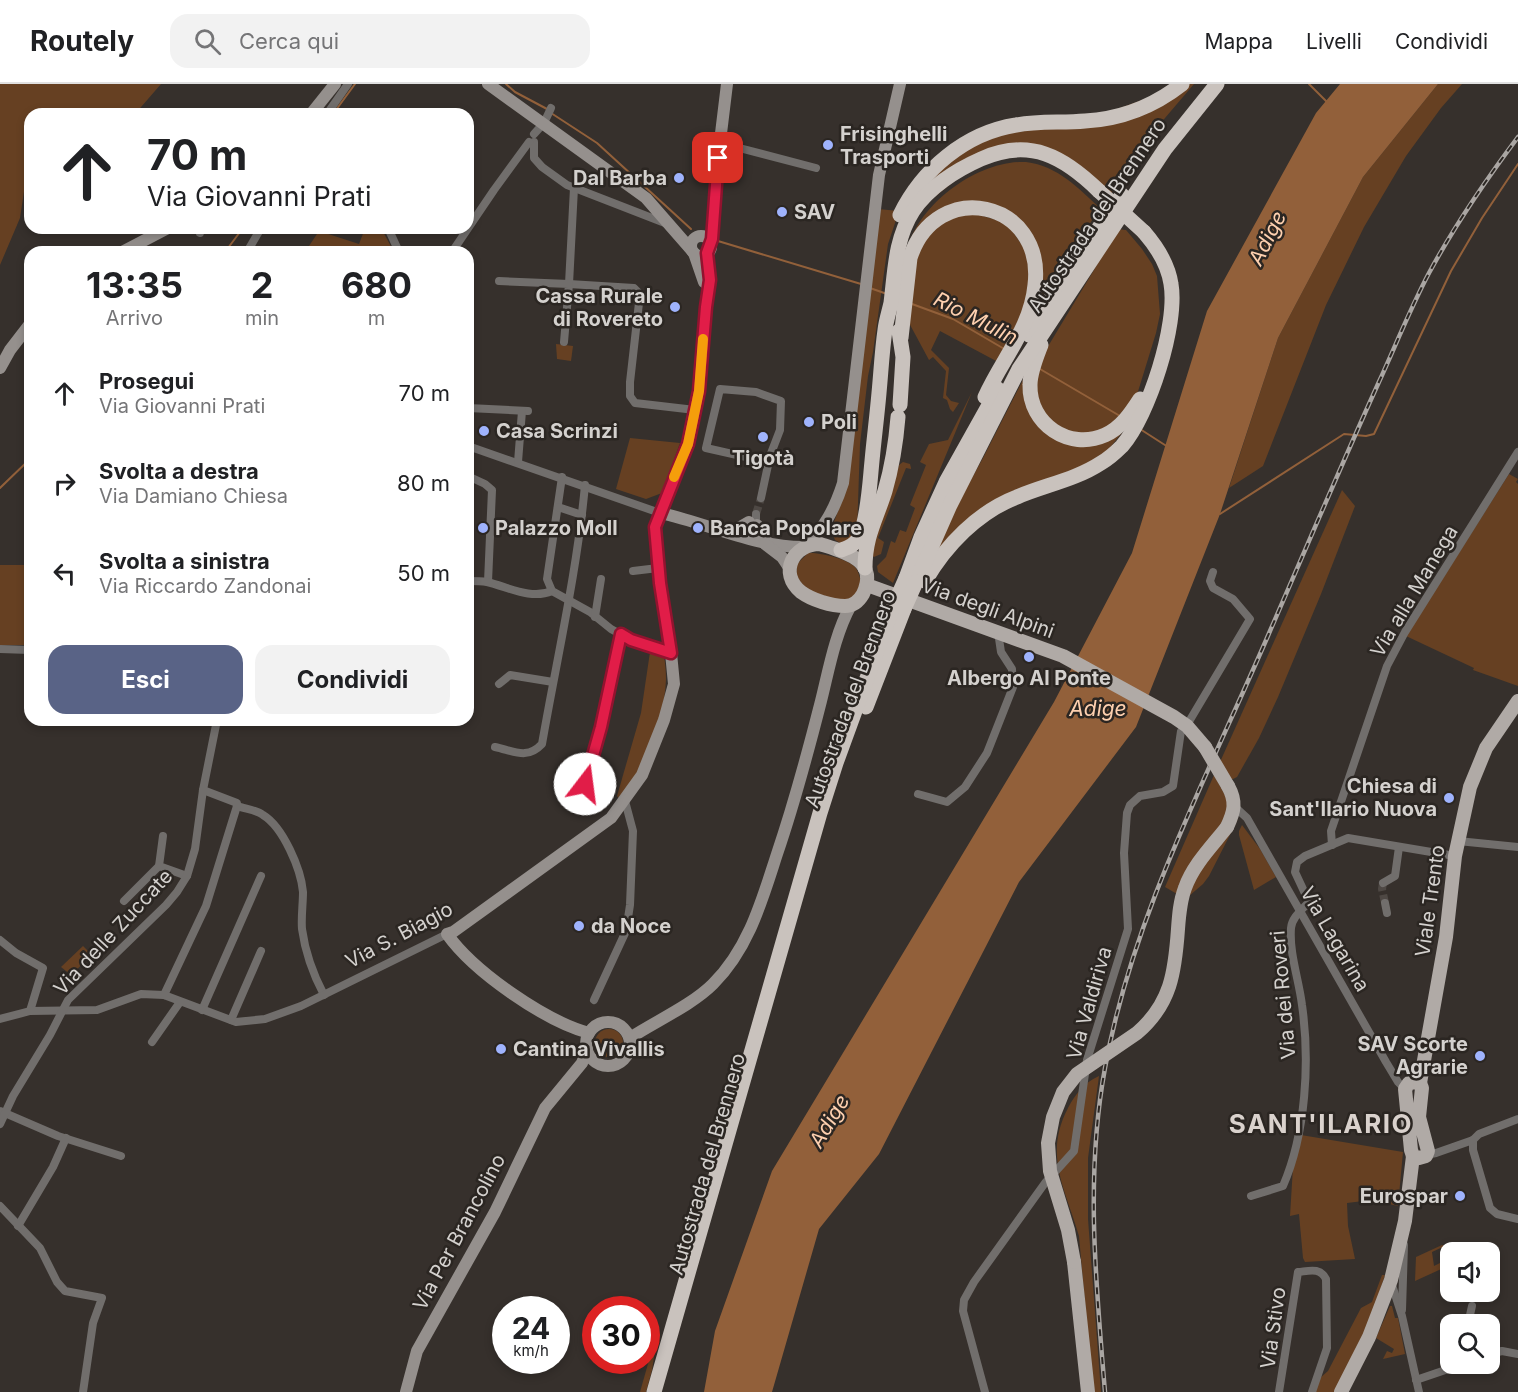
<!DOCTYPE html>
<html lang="it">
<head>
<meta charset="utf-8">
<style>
	:root { --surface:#fff; --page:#f2f2f2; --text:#202124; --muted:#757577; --line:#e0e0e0; --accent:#596386 }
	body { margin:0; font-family:Inter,sans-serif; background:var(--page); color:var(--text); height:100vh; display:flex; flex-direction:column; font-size:22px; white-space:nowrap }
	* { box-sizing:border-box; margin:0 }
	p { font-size:20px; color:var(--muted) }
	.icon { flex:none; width:33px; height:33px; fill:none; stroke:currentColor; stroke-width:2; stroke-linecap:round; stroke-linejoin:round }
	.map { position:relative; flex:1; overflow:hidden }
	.drawer { position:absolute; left:24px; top:162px; width:450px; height:480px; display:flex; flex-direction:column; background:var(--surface); border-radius:18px; box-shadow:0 3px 9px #0003 }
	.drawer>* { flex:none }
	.guide { position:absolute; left:24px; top:24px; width:450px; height:126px; border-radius:18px; box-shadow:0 3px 9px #0003; background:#fff; color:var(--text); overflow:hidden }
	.buttons { position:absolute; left:1440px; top:1158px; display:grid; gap:12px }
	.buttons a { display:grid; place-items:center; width:60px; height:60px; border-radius:12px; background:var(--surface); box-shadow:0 3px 9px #0003; font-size:30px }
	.speed { position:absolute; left:492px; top:1212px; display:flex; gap:12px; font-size:30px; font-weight:700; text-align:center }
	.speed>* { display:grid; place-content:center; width:78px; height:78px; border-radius:50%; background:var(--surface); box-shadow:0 3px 9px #0003; line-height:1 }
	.speed small { font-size:15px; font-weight:400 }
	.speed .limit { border:9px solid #d22; background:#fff; color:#111 }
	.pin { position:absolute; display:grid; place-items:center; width:51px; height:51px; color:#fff; margin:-26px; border-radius:12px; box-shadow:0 3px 9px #0006 }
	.me { position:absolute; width:66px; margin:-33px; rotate:15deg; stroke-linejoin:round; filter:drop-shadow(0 0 4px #0008) }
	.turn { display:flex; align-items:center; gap:21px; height:126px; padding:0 24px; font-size:27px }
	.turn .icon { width:78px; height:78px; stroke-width:2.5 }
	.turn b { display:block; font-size:42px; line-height:51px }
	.eta { display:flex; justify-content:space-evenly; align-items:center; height:102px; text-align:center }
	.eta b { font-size:36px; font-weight:700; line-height:42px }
	.primary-button { display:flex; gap:12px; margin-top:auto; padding:12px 24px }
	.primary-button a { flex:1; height:69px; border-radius:18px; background:var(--accent); color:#fff; font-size:24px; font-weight:700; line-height:69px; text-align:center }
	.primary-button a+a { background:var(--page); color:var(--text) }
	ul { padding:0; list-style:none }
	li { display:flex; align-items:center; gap:18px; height:90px; padding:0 24px }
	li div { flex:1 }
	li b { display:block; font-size:22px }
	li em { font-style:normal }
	header { display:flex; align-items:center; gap:36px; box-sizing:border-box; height:84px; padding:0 30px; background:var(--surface); border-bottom:2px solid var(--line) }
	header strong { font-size:28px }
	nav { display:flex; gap:33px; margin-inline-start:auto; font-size:21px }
	.search { width:420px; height:54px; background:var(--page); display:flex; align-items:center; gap:15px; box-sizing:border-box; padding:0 21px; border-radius:18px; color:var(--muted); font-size:22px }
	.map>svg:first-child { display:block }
	.green { fill:#664022 }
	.water { fill:#92603a }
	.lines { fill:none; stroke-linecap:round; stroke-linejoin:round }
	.stream { stroke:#92603a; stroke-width:2 }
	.street-tunnel { stroke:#4e4844; stroke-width:8; stroke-dasharray:8 4; stroke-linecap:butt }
	.street { stroke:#716e6c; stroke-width:8 }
	.secondary { stroke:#95908d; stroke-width:12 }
	.primary { stroke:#b0aaa6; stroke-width:14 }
	.highway { stroke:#c9c2bd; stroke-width:15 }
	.rail-casing { stroke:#aaa6a3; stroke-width:4.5 }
	.rail { stroke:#2b2622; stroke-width:2; stroke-dasharray:7; stroke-linecap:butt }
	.primary-bridge { stroke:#b0aaa6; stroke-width:14 }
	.highway-bridge { stroke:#c9c2bd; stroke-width:15 }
	.route-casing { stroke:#92132f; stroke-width:15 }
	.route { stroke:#e11d48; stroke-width:10 }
	.slow { stroke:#f59e0b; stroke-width:10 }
	.poi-dot { fill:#9fb3fd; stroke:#2b2622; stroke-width:2 }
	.labels { text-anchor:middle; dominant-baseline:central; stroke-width:5; stroke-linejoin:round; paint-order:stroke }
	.poi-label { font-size:20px; font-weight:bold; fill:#d4d1ce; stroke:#2b2622; text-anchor:start }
	.street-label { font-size:20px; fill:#d4d1ce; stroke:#2b2622 }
	.water-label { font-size:21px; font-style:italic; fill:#fed0af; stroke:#2b2622 }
	.district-label { font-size:26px; font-weight:bold; letter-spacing:1.5px; fill:#dad2cd; stroke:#2b2622 }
</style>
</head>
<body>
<header>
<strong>Routely</strong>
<div class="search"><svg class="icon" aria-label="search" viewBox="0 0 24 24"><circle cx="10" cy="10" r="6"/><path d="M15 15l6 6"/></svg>Cerca qui</div>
<nav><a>Mappa</a><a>Livelli</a><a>Condividi</a></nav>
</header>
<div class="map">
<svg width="1518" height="1308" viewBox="0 0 1518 1308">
	<rect width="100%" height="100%" fill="#36302c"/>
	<!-- green -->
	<g class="green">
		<polygon points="0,0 161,0 135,30 30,30 30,68 20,134 0,181"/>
		<polygon points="1187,0 1194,0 1142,61 1111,110 1079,83 997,64 901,139 933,89 991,51 1072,41"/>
		<polygon points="1438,0 1462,0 1441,24 1406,72 1364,143 1326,221 1263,382 1229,404 1278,254 1363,93"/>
		<path d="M1026 78C1058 82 1078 104 1100 124L1034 226 1035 162 973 120 908 163C921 118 979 76 1026 78Z"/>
		<polygon points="878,125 899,127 888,160 873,268 868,292 860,360 857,449 842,460 835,456 831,446 840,422"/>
		<polygon points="969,128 1007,139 1030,173 1027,219 998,278 940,247 931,266 949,284 946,311 951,317 959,319 953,328 950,325 947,316 943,314 946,287 933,273 929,276 908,237 916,171 934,142"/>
		<polygon points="370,144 381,144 394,168 305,168 319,147 359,160 364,147"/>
		<polygon points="1116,145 1126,146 1142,165 1152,180 1157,192 1160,230 1156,249 1136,314 1103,348 1070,351 1041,331 1033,309 1041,274 1094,186"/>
		<polygon points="556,260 573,262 571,277 557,275"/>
		<path d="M1027 288 1025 312 1074 359 1133 335 1108 366 1085 381 980 426C960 439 946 456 932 475L952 430 983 374Z"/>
		<polygon points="972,308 893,499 878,488 877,482 886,473 891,457 895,459 900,446 906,448 915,424 910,421 926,381 920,378 929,360 948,356"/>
		<polygon points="630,354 680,359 662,409 646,415 616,405"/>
		<polygon points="903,378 910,380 911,384 911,385 906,384 878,454 884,458 881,470 874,473 871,470 899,381"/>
		<polygon points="1509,390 1518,395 1516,398 1518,400 1518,602 1473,586 1474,584 1406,552"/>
		<polygon points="1342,406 1355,422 1321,510 1278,613 1259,654 1237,693 1233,695 1228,695 1220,678"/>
		<path d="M808 469C819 468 848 475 855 483 859 488 860 495 862 501L854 514 843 518 807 506 796 492 797 480Z"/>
		<rect x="0" y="481" width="30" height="80"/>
		<path d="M650 568 664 571C665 579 666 587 666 595 665 635 643 685 621 717L617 712 641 629Z"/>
		<polygon points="1214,691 1226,713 1228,714 1226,732 1177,810 1165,803"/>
		<path d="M1238 735 1209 792 1203 800 1189 812C1198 783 1220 759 1238 735Z"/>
		<polygon points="1242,741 1260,765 1276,793 1254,806 1239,751 1239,747"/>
		<polygon points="83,862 92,871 71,891 61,883"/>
		<circle cx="609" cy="959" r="14"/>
		<path d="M1099 992 1088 1074V1135L1101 1308H1093L1079 1152C1066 1106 1043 1071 1068 1024 1076 1009 1084 999 1099 992Z"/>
		<polygon points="1295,1050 1403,1068 1398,1122 1371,1116 1347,1119 1348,1142 1355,1175 1305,1178 1303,1174 1299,1130 1290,1132"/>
		<polygon points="1442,1161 1445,1162 1432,1168 1434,1182 1450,1174 1450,1181 1415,1197 1416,1173"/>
		<polygon points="1382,1191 1385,1191 1370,1237 1335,1308 1315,1308 1320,1294 1328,1287 1361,1224 1372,1218"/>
		<polygon points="1390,1222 1392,1222 1395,1234 1398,1234 1405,1270 1383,1275 1387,1267 1392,1269 1394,1265 1376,1254"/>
		<polygon points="659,1241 652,1286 646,1308 640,1308"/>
	</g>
	<!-- water -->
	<polygon class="water" points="1340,0 1438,0 1363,93 1278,254 1220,430 1136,643 1019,798 879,1070 819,1145 772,1308 704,1308 715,1247 772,1087 1054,618 1132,469 1207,227 1316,29"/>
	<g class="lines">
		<!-- stream -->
		<g class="stream">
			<polyline points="506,0 515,8 547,25"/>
			<polyline points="1309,0 1328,19"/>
			<polyline points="551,29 597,59 691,145"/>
			<polyline points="333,30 355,0"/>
			<polyline points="718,157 861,200"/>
			<polyline points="225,168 243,144"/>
			<polyline points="870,204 887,210"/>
			<polyline points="912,220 953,235 1006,266"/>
			<polyline points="1040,285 1120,332"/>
			<polyline points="1140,345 1168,363"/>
			<polyline points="0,404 30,375"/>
			<polyline points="1220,430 1344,350 1366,352 1374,350 1451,187 1482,134 1518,80"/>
		</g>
		<!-- street-tunnel -->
		<g class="street-tunnel">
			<polyline points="756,430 761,414"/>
			<polyline points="1383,799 1382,805 1385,819"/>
		</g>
		<!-- street -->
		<g class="street">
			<polyline points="327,30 348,0"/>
			<polyline points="534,50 544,39 551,24"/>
			<polyline points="534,58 534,74 542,83 567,101 670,141"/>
			<polyline points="720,59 816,84"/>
			<polyline points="574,104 569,200 634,204 640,210 630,298 630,312 635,319 695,326"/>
			<polyline points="388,144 399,168"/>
			<polyline points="200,149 201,144"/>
			<polyline points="247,168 261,144"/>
			<polyline points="452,168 494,106 529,58"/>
			<polyline points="499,197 569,200 564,258"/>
			<polyline points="468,324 528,327"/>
			<polyline points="468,362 660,429"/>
			<polyline points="518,378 522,327"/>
			<polyline points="468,389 470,393 485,400 492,406 488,498"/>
			<polyline points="562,393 547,495 552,507 590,528 611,545 631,556 671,569"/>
			<polyline points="761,414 770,372 780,346 781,317 756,308 720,305 706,364 768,378"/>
			<polyline points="558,423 582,431"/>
			<polyline points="756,430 756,444"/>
			<polyline points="633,487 658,484"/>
			<path d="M468 497C474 497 481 497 487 498 508 503 531 516 552 507"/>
			<polyline points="595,533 601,495"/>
			<polyline points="0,565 30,566"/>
			<polyline points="499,600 510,591 553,598"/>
			<path d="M495 663C514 667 527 676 542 660 557 574 577 488 585 401"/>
			<polyline points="585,700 601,643 621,550"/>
			<polyline points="918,710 947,718 965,703 987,669 1013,603 1012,585 1001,568 998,548"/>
			<path d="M237 722C245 725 257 726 263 731 283 743 301 785 303 808 303 820 301 833 302 845 305 867 314 892 324 911"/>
			<polyline points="1235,723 1247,734 1386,978 1398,998 1405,1005"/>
			<polyline points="163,752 159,782 187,792"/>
			<polyline points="1458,757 1518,763"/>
			<polyline points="1332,761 1331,747 1387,582 1405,548 1518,368"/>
			<polyline points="1383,799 1395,792 1399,763"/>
			<polyline points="124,817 159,782"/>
			<polyline points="1385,819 1387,829"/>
			<polyline points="0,856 16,869 43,884 30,927"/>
			<polyline points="164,911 206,822 237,722 237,719 203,706"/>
			<polyline points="594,916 626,847 630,821 633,747 625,717"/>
			<polyline points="202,926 261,792"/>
			<polyline points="0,935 30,927 97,926 141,910 164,911 236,938 265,935 301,922 447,850"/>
			<polyline points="231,936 261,867"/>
			<polyline points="152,958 180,918"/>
			<polyline points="0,1027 58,1052 121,1072"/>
			<polyline points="0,1040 13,1012 50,951 68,916 166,821 177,808 187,792 195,765 203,706 217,636"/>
			<polyline points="1473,1056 1473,1066 1490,1124 1497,1130 1518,1135"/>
			<polyline points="1426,1071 1436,1069 1473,1056 1479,1050 1518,1035"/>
			<path d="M1251 1112 1283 1102C1306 1049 1310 977 1302 921 1299 896 1289 869 1291 844 1292 833 1302 826 1309 818L1295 788 1297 778 1305 772 1348 754 1455 772"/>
			<polyline points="0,1122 40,1164 57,1198 65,1207 102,1214 93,1239 83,1308"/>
			<polyline points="18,1142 53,1083 66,1054"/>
			<polyline points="1391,1198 1402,1232 1419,1308"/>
			<polyline points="1402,1226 1404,1161"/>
			<polyline points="1468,1240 1472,1222"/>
			<polyline points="1490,1270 1502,1267 1518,1270"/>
			<polyline points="1416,1296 1463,1280"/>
			<polyline points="985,1308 963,1227 964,1216 974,1198 1045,1099 1074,1067 1087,976 1128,845 1124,769 1127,729 1130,721 1140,712 1163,708 1173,702 1181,647 1184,646 1250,535 1233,515 1213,504 1210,497 1213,488"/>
			<path d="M1279 1308 1298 1188C1309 1187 1320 1183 1326 1195L1327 1264 1312 1308"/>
		</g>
		<!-- secondary -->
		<g class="secondary">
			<polyline points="488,0 646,114 694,169 704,198"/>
			<polyline points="311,30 335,0"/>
			<circle cx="701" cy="162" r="10"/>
			<polyline points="711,160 718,74 727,0"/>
			<polyline points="122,168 168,144"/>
			<polyline points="0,284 10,266 30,240"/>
			<path d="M660 429C707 439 754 463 803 463"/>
			<polyline points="757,441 762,452 768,459"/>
			<polyline points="725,447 737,445 749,438"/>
			<polyline points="765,460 782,473 790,485"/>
			<path d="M806 462C825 443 835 424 843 399L879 91 900 0"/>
			<circle cx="608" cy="960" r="22"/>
			<path d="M589 949C545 937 474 888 447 850L453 848 611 734 642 691 664 636 674 600 671 569 660 499 655 443 688 360 699 307 706 223 710 196 707 169"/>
			<path d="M630 954C656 937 692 921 713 900 749 864 762 816 777 770 794 720 808 668 821 617 829 585 835 550 851 521"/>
			<polyline points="406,1308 417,1267 495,1128 545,1024 582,979 587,965"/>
		</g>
		<!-- primary -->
		<g class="primary">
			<path d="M820 460C845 468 879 476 863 510 859 517 853 522 845 522 831 522 812 516 801 508 778 489 793 460 820 460Z"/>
			<polyline points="867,501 1063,572 1174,633 1187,642 1205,663"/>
			<path d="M1227 743C1234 728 1237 718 1228 702"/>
			<polygon points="1417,998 1420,999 1422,1004 1419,1033 1428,1067 1426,1072 1419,1074 1413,1072 1411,1066 1405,1005 1409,999"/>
			<polyline points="1420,999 1446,853 1455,772 1470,703 1486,664 1518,617"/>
			<polyline points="1074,1178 1088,1308"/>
			<polyline points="1341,1308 1369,1253 1391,1196 1405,1137 1413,1072"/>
		</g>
		<!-- highway -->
		<g class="highway">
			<path d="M900 131C922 86 965 49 1016 41 1038 37 1062 39 1085 37 1120 35 1154 22 1182 0"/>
			<polyline points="899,247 903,273 900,321"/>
			<polyline points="1029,251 1058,202 1122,111"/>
			<path d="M901 254 910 174C936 93 1045 116 1035 201 1031 244 1002 275 985 313"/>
			<path d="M1041 261C1036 274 1030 288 1030 301 1029 340 1069 367 1105 351 1121 344 1131 329 1140 315"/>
			<path d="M841 466C849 463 855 461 859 453 868 437 870 396 872 377 874 355 877 332 879 309 881 288 882 267 885 246 886 237 889 228 891 219 895 187 895 155 913 127 928 104 956 86 981 75 1030 53 1064 73 1099 107"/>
			<path d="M865 484C865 452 876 436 885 407 892 383 896 358 898 333"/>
			<polyline points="906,494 921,453 946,398 998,305"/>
			<path d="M925 497C946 461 978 428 1017 413 1045 401 1075 396 1101 379 1108 375 1116 368 1122 362 1149 331 1178 240 1171 200 1168 180 1157 163 1144 148"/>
			<polyline points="916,498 950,421 1019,285 1165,65 1217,0"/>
			<polyline points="866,623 904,525"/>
			<polyline points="654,1308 820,729 836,679 893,523"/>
		</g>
		<defs>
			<path id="rail" d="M1105 1308C1096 1200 1085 1092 1105 984 1132 834 1207 693 1267 554 1304 469 1340 384 1378 300 1395 263 1410 225 1429 189 1455 141 1485 97 1518 53"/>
		</defs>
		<!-- rail casing -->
		<use href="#rail" class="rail-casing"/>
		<!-- rail -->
		<use href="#rail" class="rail"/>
		<!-- primary-bridge -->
		<g class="primary-bridge">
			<polyline points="1205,663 1228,702"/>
			<path d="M1074 1178 1068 1146 1050 1087 1048 1059 1053 1033 1063 1008 1077 990 1137 949C1171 920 1175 888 1178 845 1179 831 1180 817 1185 804 1193 781 1212 762 1227 743"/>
		</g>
		<!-- highway-bridge -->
		<g class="highway-bridge">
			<polyline points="1099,107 1144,148"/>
			<polyline points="893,523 906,494"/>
			<polyline points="904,525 916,498"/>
		</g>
	</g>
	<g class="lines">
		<defs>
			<polyline id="route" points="585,700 601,643 621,550 631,556 671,569 660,499 655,443 688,360 699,307 706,223 710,196 707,169 712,155 718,74"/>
		</defs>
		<!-- route casing -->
		<use href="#route" class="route-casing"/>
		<!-- route -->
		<use href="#route" class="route"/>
		<!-- slow -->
		<polyline class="slow" points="674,393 688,360 699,307 703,255"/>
	</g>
	<!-- markers -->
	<g class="poi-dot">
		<circle cx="828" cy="61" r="6"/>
		<circle cx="679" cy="94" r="6"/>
		<circle cx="782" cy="128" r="6"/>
		<circle cx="675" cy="223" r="6"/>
		<circle cx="809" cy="338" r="6"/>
		<circle cx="484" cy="347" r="6"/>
		<circle cx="763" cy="353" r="6"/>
		<circle cx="483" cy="444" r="6"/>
		<circle cx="698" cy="444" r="6"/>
		<circle cx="1029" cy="573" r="6"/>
		<circle cx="1449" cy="714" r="6"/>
		<circle cx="579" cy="842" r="6"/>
		<circle cx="501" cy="965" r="6"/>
		<circle cx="1480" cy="972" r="6"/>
		<circle cx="1460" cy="1112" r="6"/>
	</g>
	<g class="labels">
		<!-- poi labels -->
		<g class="poi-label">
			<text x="840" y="50">Frisinghelli<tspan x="840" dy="23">Trasporti</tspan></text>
			<text x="667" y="94" text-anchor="end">Dal Barba</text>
			<text x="794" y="128">SAV</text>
			<text x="663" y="212" text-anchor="end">Cassa Rurale<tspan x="663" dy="23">di Rovereto</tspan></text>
			<text x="821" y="338">Poli</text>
			<text x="496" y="347">Casa Scrinzi</text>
			<text x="763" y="374" text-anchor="middle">Tigotà</text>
			<text x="495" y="444">Palazzo Moll</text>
			<text x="710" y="444">Banca Popolare</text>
			<text x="1029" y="594" text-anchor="middle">Albergo Al Ponte</text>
			<text x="1437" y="702" text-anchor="end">Chiesa di<tspan x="1437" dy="23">Sant'Ilario Nuova</tspan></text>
			<text x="591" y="842">da Noce</text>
			<text x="1468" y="960" text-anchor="end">SAV Scorte<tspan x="1468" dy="23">Agrarie</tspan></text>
			<text x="513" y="965">Cantina Vivallis</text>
			<text x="1448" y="1112" text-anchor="end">Eurospar</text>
		</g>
		<!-- street labels -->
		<g class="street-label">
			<text transform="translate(1097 131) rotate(-56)">Autostrada del Brennero</text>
			<text transform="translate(1414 507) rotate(-59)">Via alla Manega</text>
			<text transform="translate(988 524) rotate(20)">Via degli Alpini</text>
			<text transform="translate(850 615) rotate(-70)">Autostrada del Brennero</text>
			<text transform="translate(1430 817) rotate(-82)">Viale Trento</text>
			<text transform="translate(113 848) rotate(-47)">Via delle Zuccate</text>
			<text transform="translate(399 851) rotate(-28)">Via S. Biagio</text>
			<text transform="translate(1335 855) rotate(60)">Via Lagarina</text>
			<text transform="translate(1283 911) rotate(-95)">Via dei Roveri</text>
			<text transform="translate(1089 919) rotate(-74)">Via Valdiriva</text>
			<text transform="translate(707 1080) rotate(-74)">Autostrada del Brennero</text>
			<text transform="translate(459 1148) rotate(-62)">Via Per Brancolino</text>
			<text transform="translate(1273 1244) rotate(-82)">Via Stivo</text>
		</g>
		<!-- water labels -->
		<g class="water-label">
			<text transform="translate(1267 154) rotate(-63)">Adige</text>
			<text transform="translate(976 234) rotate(27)">Rio Mulin</text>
			<text x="1098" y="624">Adige</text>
			<text transform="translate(829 1037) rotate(-59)">Adige</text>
		</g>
		<!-- district labels -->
		<g class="district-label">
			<text x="1321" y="1039">SANT'ILARIO</text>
		</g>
	</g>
</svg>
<div class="buttons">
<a><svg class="icon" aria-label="sound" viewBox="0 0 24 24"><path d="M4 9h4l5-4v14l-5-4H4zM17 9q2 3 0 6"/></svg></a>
<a><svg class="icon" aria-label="search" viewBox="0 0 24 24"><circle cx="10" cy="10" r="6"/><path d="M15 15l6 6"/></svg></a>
</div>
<div class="speed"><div>24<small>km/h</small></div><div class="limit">30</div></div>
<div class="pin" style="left:718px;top:74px;background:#d93025"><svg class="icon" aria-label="arrive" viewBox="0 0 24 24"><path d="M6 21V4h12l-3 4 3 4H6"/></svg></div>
<svg class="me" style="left:585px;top:700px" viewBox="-20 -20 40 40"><circle r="19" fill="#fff"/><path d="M0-13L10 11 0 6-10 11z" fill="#e11d48"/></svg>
<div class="guide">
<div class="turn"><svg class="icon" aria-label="ahead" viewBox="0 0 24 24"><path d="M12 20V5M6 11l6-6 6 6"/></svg><div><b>70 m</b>Via Giovanni Prati</div></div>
</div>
<section class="drawer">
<div class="eta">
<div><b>13:35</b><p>Arrivo</p></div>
<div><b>2</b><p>min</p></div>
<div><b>680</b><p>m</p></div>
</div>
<ul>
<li><svg class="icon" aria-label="ahead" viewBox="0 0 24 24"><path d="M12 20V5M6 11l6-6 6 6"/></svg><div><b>Prosegui</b><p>Via Giovanni Prati</p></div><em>70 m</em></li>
<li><svg class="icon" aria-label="right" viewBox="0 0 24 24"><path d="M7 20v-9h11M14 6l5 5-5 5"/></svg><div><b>Svolta a destra</b><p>Via Damiano Chiesa</p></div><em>80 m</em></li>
<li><svg class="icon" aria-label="left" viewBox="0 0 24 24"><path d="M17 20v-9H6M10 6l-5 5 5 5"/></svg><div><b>Svolta a sinistra</b><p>Via Riccardo Zandonai</p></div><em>50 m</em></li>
</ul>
<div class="primary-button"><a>Esci</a><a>Condividi</a></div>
</section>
</div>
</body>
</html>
